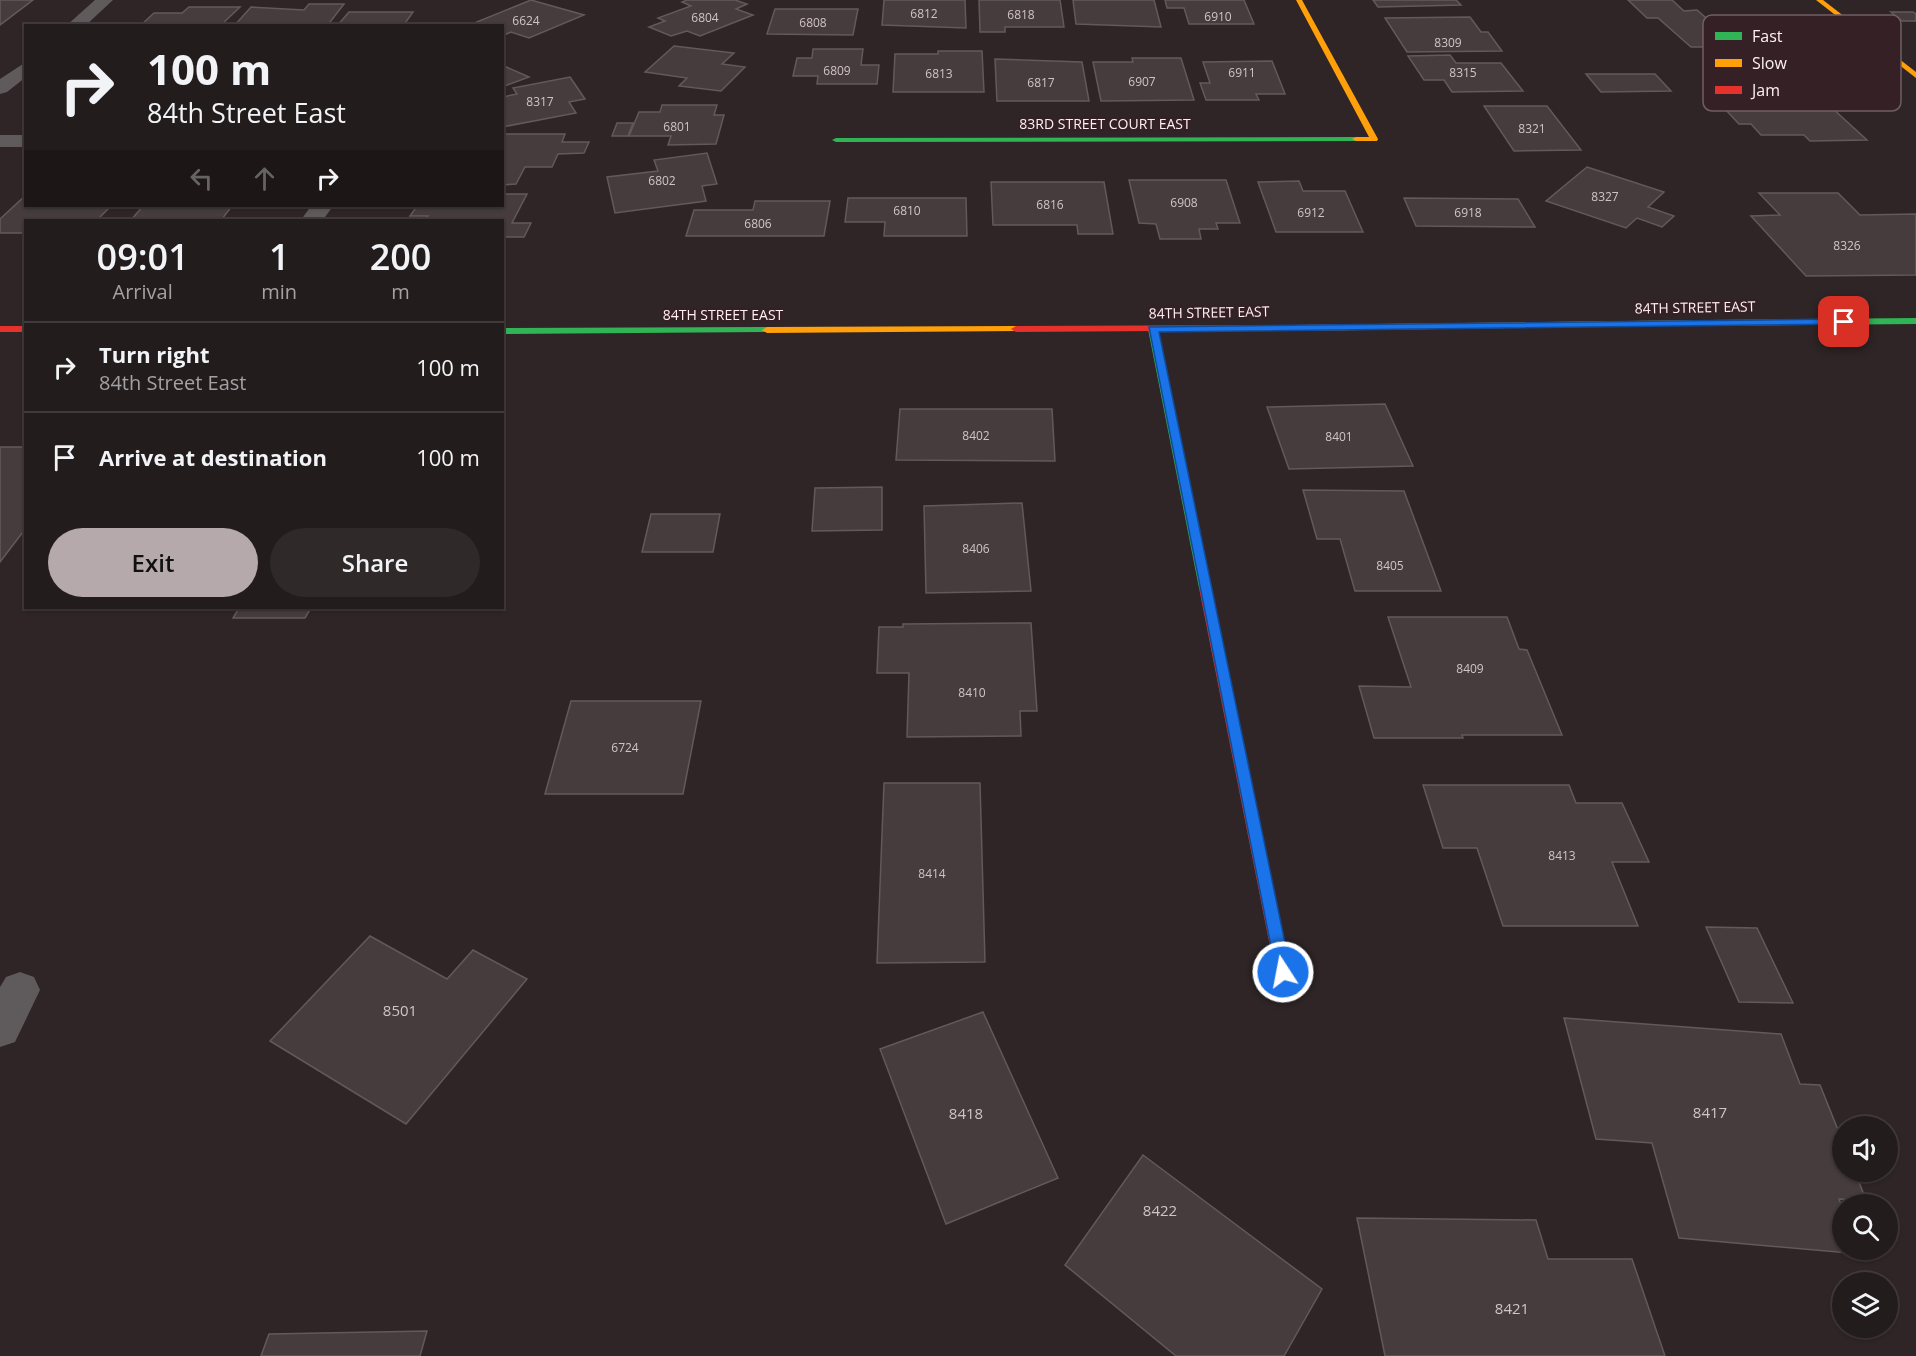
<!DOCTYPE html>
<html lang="en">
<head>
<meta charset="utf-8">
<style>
	:root { --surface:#231c1d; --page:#2f292a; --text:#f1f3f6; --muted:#a3a1a4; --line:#403a3b; --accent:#b6a9ac }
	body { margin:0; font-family:"Open Sans",sans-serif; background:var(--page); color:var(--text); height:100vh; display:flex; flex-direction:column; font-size:22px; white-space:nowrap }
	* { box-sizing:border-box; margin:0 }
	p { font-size:20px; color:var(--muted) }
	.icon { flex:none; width:33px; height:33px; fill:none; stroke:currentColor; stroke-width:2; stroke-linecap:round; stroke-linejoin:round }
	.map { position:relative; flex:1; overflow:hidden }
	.details { position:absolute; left:24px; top:219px; width:480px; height:390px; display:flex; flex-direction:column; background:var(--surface); border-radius:0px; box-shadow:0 2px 4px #0004,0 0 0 2px var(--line) }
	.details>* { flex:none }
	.guide { position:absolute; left:24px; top:24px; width:480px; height:183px; border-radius:0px; box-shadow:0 2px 4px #0004,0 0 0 2px var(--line); background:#231c1d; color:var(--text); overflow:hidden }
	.controls { position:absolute; left:1832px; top:1116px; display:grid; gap:12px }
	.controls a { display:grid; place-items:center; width:66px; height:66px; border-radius:50%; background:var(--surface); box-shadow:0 2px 4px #0004,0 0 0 2px var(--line); font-size:30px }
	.pin { position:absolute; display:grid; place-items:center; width:51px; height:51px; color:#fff; margin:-26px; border-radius:12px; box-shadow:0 3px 9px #0006 }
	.me { position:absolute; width:66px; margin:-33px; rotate:349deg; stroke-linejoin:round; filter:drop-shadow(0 0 4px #0008) }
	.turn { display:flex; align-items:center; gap:21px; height:126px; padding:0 24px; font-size:27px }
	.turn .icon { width:78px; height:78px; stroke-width:2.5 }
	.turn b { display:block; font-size:42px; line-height:51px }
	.lanes { display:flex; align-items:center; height:57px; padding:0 24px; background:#0003; justify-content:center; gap:30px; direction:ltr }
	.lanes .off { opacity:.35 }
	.eta { display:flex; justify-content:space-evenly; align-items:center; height:102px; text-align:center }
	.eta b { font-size:36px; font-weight:600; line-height:42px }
	.button { display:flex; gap:12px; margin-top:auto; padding:12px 24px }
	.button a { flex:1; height:69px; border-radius:36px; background:var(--accent); color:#111; font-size:24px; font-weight:600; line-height:69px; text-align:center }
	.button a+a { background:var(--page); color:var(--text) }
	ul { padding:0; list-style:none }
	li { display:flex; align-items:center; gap:18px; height:90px; padding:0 24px; border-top:2px solid var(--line) }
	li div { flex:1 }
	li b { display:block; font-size:22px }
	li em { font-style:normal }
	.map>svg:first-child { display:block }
	.building { fill:#463c3e; stroke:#62595b; stroke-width:1.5 }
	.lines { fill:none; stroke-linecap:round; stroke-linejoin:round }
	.street { fill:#5f5b5c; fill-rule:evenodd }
	.fast { fill:#30b455; fill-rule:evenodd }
	.slow { fill:#ff9f0a; fill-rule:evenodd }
	.jam { fill:#e5322d; fill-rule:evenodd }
	.route { fill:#1a73e8; stroke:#114b97; stroke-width:1.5 }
	.labels { text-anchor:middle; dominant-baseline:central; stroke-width:4.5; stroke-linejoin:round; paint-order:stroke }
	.number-label { font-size:12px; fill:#d0c3c6 }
	.far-street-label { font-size:14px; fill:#fef0f3; stroke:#342025 }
	.near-number-label { font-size:15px; fill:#d0c3c6 }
	.key { fill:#342025; stroke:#715e63; stroke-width:1.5 }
	.key-label { font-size:16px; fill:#fef0f3 }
</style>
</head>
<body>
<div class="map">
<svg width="1916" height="1356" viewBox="0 0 1916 1356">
	<rect width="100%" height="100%" fill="#2f2527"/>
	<!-- building -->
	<g class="building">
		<polygon points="0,0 33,0 0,25"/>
		<polygon points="531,0 584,15 529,38 511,32 502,36 502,26 467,26"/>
		<polygon points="687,0 735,0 747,4 736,9 753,15 700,36 687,31 671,36 649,27 665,21 658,18 691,6 682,2"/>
		<polygon points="884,0 965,0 966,28 882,25"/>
		<polygon points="979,0 1060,0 1064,27 1005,27 1005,32 980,32"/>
		<polygon points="1073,0 1154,0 1161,27 1076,24"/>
		<polygon points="1165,0 1244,0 1254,24 1189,24 1184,8 1167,8"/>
		<polygon points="1373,0 1456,0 1461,5 1378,7"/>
		<polygon points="1628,0 1672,0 1684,11 1697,10 1739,47 1691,47 1658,18 1647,18"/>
		<polygon points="309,4 344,4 327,26 234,26 251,7 304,10"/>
		<polygon points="189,7 240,7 220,26 140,26 154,13 182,13"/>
		<polygon points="775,9 858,9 853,35 767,34"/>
		<polygon points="349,12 413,12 403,26 337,26"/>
		<polygon points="1891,12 1913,12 1916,14 1916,21 1902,21"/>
		<polygon points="1470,17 1481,32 1488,32 1502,51 1407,52 1385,18"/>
		<polygon points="674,46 734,53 722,64 745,67 721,91 679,86 687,78 645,72"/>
		<polygon points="813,49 863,49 861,65 879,65 877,84 817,84 818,76 793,76 797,58 812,58"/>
		<polygon points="938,51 982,51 984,92 893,92 895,54 938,54"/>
		<polygon points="1450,55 1456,63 1501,63 1523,91 1452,92 1444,80 1424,80 1408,56"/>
		<polygon points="1132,58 1181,58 1194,100 1101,101 1093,62 1133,62"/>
		<polygon points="995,59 1082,62 1089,101 997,101"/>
		<polygon points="1272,61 1285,94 1256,94 1259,100 1206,100 1200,83 1210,83 1203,62"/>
		<polygon points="502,66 504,66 529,77 502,87"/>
		<polygon points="1586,74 1655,74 1671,91 1601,92"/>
		<polygon points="570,77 585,99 569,102 576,113 502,127 502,97 517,94 513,88"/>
		<polygon points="662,105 717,105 714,115 724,115 716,144 668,145 671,136 629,136 639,112 660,112"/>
		<polygon points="1484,106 1547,106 1581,150 1514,151"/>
		<polygon points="1724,108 1832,108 1867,140 1810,141 1804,135 1761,135 1751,124 1739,124"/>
		<polygon points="617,123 633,123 628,136 612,136"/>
		<polygon points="502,134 565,134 562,142 589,142 584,153 558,154 552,167 525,167 516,184 502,185"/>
		<polygon points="707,153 717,184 702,186 706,201 615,213 607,177 658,171 654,160"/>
		<polygon points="1587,167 1664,192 1648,207 1674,216 1662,227 1637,218 1626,228 1546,201"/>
		<polygon points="1129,180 1226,180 1240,223 1216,223 1218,229 1199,229 1201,239 1160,239 1156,224 1139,223"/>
		<polygon points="1299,181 1303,191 1345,191 1363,232 1276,232 1258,182"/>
		<polygon points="991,182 1104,182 1113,234 1078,234 1077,225 993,225"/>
		<polygon points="1759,193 1838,193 1860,215 1916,214 1916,275 1806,276 1751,216 1780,215"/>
		<polygon points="502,194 527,194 512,223 531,223 524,237 502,237 502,220 425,220 428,216 410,216 417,206 502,206"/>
		<polygon points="26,195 26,206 111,206 97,220 26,220 26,233 0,233 0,219"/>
		<polygon points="848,198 966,198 967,236 884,236 885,222 845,222"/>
		<polygon points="1404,198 1518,199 1535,227 1416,226"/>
		<polygon points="755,201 830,201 824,236 686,236 694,210 753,210"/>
		<polygon points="143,206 232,206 222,219 131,220"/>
		<polygon points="1385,404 1413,466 1289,469 1267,407"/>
		<polygon points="900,409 1052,409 1055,461 896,460"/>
		<polygon points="0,447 26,447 26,528 0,562"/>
		<polygon points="882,487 882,530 812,531 815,488"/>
		<polygon points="1303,490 1404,491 1441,591 1355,591 1340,539 1317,539"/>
		<polygon points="1022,503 1031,591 926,593 924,506"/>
		<polygon points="651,514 720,514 713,552 642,552"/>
		<polygon points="239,608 311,608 305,618 233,618"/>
		<polygon points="1388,617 1507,617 1519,649 1527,650 1562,735 1462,735 1463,738 1374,738 1359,686 1411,687"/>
		<polygon points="1031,623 1037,711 1020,711 1021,736 907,737 909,673 877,673 879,627 903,627 903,624"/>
		<polygon points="571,701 701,701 683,794 545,794"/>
		<polygon points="884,783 980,783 985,962 877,963"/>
		<polygon points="1423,785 1569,785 1576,803 1622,803 1649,862 1612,862 1638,926 1503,926 1477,848 1443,848"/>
		<polygon points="1706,927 1757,928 1793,1003 1739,1002"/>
		<polygon points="370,936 447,979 473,950 527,979 406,1124 270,1041"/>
		<polygon points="983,1012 1058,1178 946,1224 880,1049"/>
		<polygon points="1564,1018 1781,1034 1800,1084 1820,1085 1842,1140 1842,1172 1855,1172 1866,1200 1839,1199 1842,1207 1842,1250 1859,1250 1860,1254 1679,1238 1652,1143 1596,1139"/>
		<polygon points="1143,1155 1322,1289 1284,1356 1176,1356 1065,1265"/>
		<polygon points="1357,1218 1536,1220 1548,1259 1632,1259 1665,1356 1385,1356"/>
		<polygon points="427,1331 420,1356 261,1356 269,1334"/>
	</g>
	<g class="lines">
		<!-- street -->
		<g class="street">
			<polygon points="95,0 113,0 85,26 66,26"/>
			<polygon points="26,62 26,77 7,92 0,94 0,79"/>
			<rect x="0" y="135" width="26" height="12"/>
			<polygon points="311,206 333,206 323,220 301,220"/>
			<polygon points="20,972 34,977 40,990 15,1042 0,1047 0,987 6,977"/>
		</g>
		<!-- fast -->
		<g class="fast">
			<polygon points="1356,137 1360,139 1359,141 836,142 832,140 836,138"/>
			<polygon points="1916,318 1916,324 1710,326 1705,323 1710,320"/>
			<polygon points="1153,326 1158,329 1211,588 1205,592 1199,588 1148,329"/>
			<polygon points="767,327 771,328 771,332 502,334 502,328"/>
		</g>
		<!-- slow -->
		<g class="slow">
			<polygon points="1296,0 1302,0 1378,139 1377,141 1356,141 1352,139 1356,137 1369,137"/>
			<polygon points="1816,0 1823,0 1916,72 1916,78"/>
			<polygon points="1710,320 1715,323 1714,325 1293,331 1288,328 1293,325"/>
			<polygon points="1016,326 1020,327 1020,331 767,333 762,330 767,327"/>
		</g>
		<!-- jam -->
		<g class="jam">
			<polygon points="1293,325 1297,326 1297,330 1016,332 1011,329 1016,326"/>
			<rect x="0" y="326" width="26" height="6"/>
			<polygon points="1205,584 1211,588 1291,972 1289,977 1283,979 1277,977 1275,972 1199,588"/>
		</g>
	</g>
	<!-- route -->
	<polygon class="route" points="1844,319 1849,322 1848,324 1159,332 1291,972 1289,977 1283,979 1277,977 1149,327"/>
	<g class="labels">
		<!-- number labels -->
		<g class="number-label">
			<text x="924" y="13">6812</text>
			<text x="1021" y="14">6818</text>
			<text x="1218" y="16">6910</text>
			<text x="705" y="17">6804</text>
			<text x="526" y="20">6624</text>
			<text x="813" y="22">6808</text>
			<text x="1448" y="42">8309</text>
			<text x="837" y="70">6809</text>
			<text x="1242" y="72">6911</text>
			<text x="1463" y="72">8315</text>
			<text x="939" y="73">6813</text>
			<text x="1142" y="81">6907</text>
			<text x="1041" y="82">6817</text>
			<text x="540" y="101">8317</text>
			<text x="677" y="126">6801</text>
			<text x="1532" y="128">8321</text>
			<text x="662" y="180">6802</text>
			<text x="1605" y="196">8327</text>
			<text x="1184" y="202">6908</text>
			<text x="1050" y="204">6816</text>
			<text x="907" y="210">6810</text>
			<text x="1311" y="212">6912</text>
			<text x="1468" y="212">6918</text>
			<text x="758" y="223">6806</text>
			<text x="1847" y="245">8326</text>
			<text x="976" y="435">8402</text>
			<text x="1339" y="436">8401</text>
			<text x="976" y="548">8406</text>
			<text x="1390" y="565">8405</text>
			<text x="1470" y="668">8409</text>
			<text x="972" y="692">8410</text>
			<text x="625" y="747">6724</text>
			<text x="1562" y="855">8413</text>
			<text x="932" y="873">8414</text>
		</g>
		<!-- far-street labels -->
		<g class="far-street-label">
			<text x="1105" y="123">83RD STREET COURT EAST</text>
			<text transform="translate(1695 307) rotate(-1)">84TH STREET EAST</text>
			<text transform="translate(1209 312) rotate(-1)">84TH STREET EAST</text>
			<text x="723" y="314">84TH STREET EAST</text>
		</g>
		<!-- near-number labels -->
		<g class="near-number-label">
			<text x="400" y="1010">8501</text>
			<text x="1710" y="1112">8417</text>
			<text x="966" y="1113">8418</text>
			<text x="1160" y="1210">8422</text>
			<text x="1512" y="1308">8421</text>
		</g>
	</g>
	<!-- legend -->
	<rect x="1703" y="15" width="198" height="96" rx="9" class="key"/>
	<rect x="1715" y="32" width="27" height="8" fill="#30b455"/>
	<rect x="1715" y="59" width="27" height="8" fill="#ff9f0a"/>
	<rect x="1715" y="86" width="27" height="8" fill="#e5322d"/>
	<g class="key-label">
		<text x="1752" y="42">Fast</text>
		<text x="1752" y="69">Slow</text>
		<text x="1752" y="96">Jam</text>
	</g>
</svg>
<div class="controls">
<a><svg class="icon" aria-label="sound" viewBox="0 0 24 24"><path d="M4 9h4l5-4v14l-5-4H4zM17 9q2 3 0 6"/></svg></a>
<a><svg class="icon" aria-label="search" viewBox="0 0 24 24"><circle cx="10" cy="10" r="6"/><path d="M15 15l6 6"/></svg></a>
<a><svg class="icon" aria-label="layers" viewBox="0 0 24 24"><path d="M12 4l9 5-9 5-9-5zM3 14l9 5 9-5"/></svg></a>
</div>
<div class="pin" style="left:1844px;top:322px;background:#d93025"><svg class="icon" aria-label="arrive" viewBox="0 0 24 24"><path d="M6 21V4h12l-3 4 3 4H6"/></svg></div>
<svg class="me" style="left:1283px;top:972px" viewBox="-20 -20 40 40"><circle r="17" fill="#1a73e8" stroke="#fff" stroke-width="3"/><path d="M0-11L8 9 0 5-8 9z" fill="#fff"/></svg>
<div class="guide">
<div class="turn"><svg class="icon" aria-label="right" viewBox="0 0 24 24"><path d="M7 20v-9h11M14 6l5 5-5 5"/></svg><div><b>100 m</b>84th Street East</div></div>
<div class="lanes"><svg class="icon off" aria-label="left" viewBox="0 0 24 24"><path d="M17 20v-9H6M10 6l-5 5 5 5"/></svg><svg class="icon off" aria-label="ahead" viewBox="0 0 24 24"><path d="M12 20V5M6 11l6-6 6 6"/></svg><svg class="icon" aria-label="right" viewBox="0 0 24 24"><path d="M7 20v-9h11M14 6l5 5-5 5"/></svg></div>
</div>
<section class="details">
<div class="eta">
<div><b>09:01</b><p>Arrival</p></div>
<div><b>1</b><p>min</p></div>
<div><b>200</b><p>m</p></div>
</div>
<ul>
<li><svg class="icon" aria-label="right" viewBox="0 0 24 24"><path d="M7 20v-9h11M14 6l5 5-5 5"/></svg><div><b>Turn right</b><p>84th Street East</p></div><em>100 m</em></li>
<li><svg class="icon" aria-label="arrive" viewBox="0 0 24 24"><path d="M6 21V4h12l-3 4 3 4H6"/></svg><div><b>Arrive at destination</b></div><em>100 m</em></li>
</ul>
<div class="button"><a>Exit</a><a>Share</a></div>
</section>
</div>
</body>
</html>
